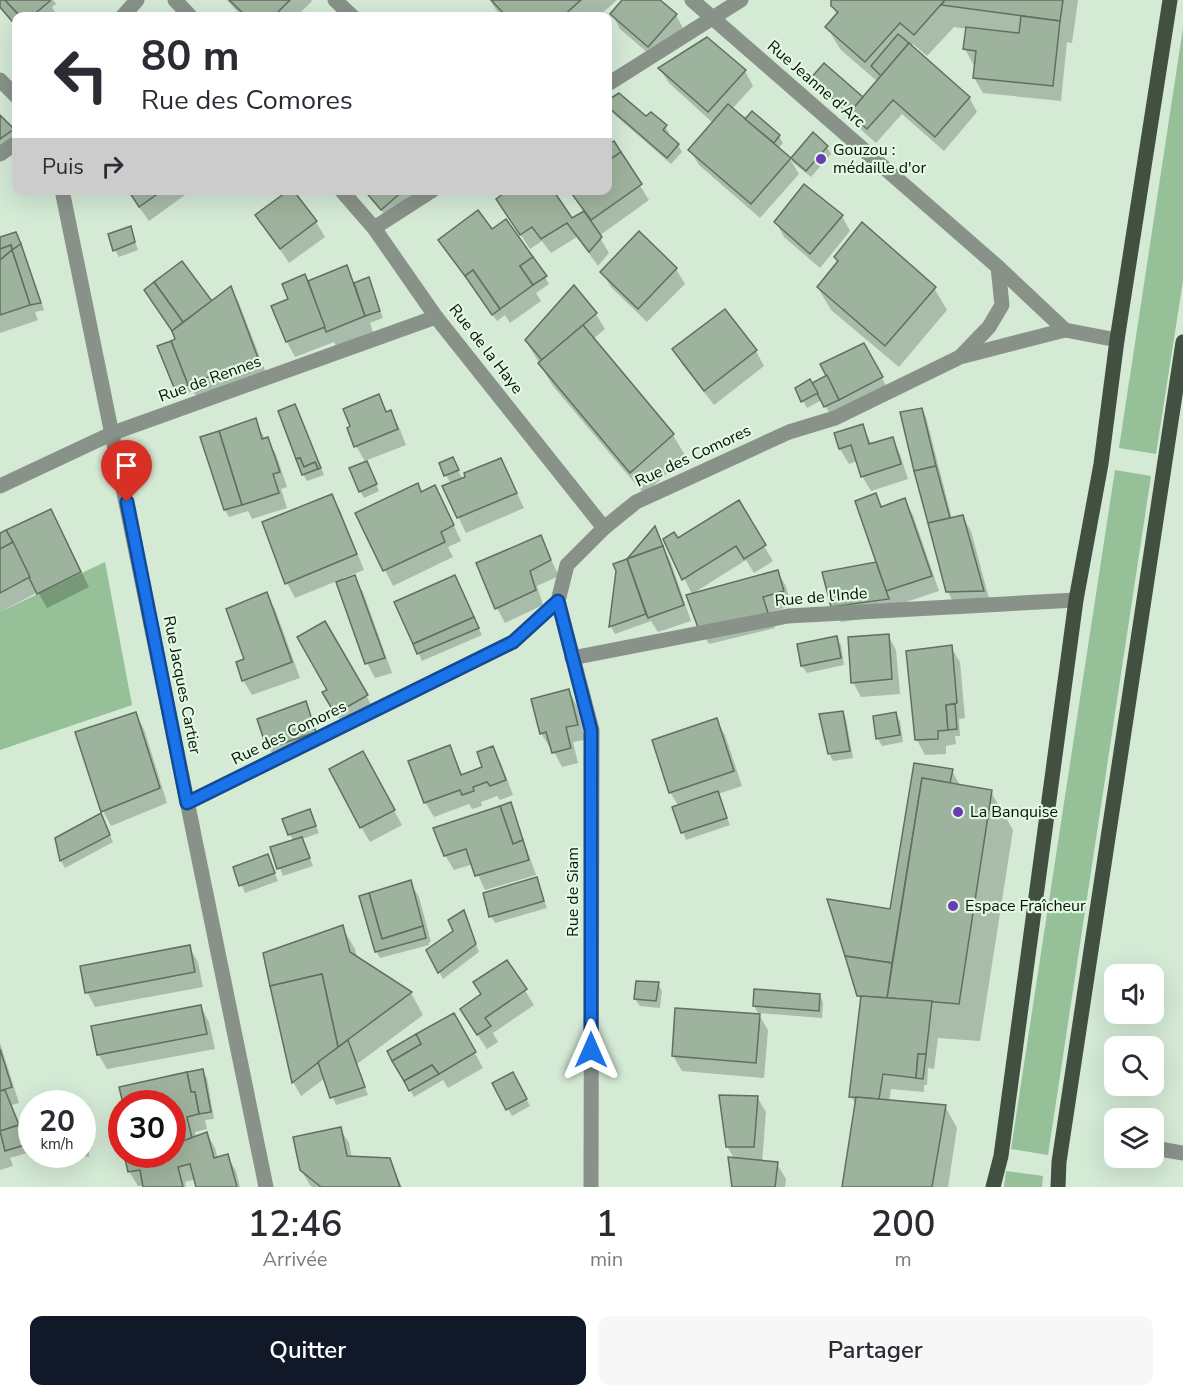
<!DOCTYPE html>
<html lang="fr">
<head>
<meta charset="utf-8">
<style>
	:root { --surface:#fff; --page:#f7f7f7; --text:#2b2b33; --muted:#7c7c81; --accent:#111827 }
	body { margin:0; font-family:"Nunito Sans",sans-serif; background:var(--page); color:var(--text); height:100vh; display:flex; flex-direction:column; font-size:22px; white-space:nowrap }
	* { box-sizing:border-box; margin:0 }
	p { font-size:20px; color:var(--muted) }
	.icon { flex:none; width:33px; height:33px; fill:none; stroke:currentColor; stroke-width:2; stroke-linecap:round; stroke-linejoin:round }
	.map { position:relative; height:1187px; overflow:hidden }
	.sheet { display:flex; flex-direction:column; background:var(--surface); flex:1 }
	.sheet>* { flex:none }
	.top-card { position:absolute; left:12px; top:12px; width:600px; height:183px; border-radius:12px; box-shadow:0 6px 24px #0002; background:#fff; color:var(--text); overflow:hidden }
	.fabs { position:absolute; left:1104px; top:964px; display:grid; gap:12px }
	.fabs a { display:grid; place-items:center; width:60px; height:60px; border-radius:12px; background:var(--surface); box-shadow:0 6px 24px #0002; font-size:30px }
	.speed { position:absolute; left:18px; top:1090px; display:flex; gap:12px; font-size:30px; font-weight:700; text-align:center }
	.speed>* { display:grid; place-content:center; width:78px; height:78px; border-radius:50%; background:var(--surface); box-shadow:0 6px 24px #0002; line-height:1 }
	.speed small { font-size:15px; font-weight:400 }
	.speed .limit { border:9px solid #d22; background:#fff; color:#111 }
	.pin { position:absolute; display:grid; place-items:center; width:51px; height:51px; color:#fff; margin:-62px -26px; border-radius:50% 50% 50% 0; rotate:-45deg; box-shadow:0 0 6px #0007 }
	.pin .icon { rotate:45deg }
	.me { position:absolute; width:66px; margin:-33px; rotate:0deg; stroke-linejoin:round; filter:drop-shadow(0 0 4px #0008) }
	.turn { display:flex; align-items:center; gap:21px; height:126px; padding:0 30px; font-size:27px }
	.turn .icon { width:78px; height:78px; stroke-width:2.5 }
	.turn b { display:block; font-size:42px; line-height:51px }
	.then { display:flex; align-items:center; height:57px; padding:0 30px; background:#0003; gap:12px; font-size:22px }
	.eta { display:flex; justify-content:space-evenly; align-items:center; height:102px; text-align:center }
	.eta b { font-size:36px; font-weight:600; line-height:42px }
	.primary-button { display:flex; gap:12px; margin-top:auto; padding:12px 30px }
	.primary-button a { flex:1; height:69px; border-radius:12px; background:var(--accent); color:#fff; font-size:24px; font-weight:600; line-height:69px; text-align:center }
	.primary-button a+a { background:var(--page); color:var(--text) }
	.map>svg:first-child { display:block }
	.green { fill:#96c097 }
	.shadow { fill:#0003; fill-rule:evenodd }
	.building { fill:#9eb39e; stroke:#5d715e; stroke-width:1.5 }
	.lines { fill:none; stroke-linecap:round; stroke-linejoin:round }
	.minor { stroke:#899289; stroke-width:15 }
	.major { stroke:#415041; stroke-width:15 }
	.route-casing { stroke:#114b97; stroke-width:15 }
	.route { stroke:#1a73e8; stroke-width:10 }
	.poi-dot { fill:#683cb4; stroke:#e1f8e2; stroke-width:2 }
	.labels { text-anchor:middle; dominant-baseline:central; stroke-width:4.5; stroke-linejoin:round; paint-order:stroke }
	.street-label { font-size:16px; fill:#0a110a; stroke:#e1f8e2 }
	.poi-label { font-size:16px; fill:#0a110a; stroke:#e1f8e2; text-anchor:start }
</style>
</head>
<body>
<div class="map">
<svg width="1183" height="1187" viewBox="0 0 1183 1187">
	<rect width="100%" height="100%" fill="#d4ead5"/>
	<!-- green -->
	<g class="green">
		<polygon points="1183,28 1183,281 1156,454 1119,448"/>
		<polygon points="1115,470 1151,476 1048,1155 1011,1149"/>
		<polygon points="105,562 132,705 0,750 0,612"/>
		<polygon points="1006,1171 1043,1176 1042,1187 1004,1187"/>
	</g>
	<!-- shadow -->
	<g class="shadow">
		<polygon points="0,0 53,0 56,4 52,7 57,16 16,16 16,26 0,8"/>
		<polygon points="227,0 311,0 312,1 297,16 241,16"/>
		<polygon points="490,0 617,0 599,16 500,16"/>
		<polygon points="624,0 658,0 676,15 684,30 657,61 620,29 612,14"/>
		<polygon points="833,0 1078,0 1072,43 1067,42 1061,101 983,93 974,78 976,65 973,64 965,49 968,29 954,27 927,56 913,44 911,46 969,97 977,112 944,151 902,114 876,143 859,128 855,121 816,86 812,79 863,99 878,82 840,49 827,27 837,15 832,6"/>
		<polygon points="660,69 745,71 753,86 732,109 746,121 779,136 783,143 778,149 791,161 814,135 827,147 831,154 811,177 791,161 799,174 760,218 699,165 690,150 713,123 669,83"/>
		<polygon points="619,94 646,118 665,126 669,133 667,136 678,145 682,152 671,164 609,110 608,101"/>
		<polygon points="0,117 16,136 0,161"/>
		<polygon points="613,143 649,200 599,236 609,253 598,266 577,237 551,253 542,241 530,249 507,214 572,220 585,213 570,190 608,190 608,147"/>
		<polygon points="127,190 192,190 149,221"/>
		<polygon points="365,190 410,190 412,194 386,216"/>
		<polygon points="291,191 316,222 325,237 289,263 257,215"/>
		<polygon points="842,216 850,231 820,268 784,237 776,222"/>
		<polygon points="130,228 138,250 119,257 115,250"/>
		<polygon points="491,231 545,277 549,284 536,293 541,301 510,323 505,315 497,321 449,255 440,240"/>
		<polygon points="0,239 20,241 44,310 35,312 38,320 0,333"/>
		<polygon points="835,257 934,288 947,310 899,367 831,310 818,288 838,262"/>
		<path d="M182 263 212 304 231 288 239 303 266 373 198 399 193 391 180 396 159 347 177 340 175 333 146 290 154 284 157 289 159 288 156 282ZM162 296H166L188 328 186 329Z"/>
		<polygon points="346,267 355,284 368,279 383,318 370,323 373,332 336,346 334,342 295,357 287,342 273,307 290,300 305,276 308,283"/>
		<polygon points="676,269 685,284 647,322 611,287 602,272"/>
		<polygon points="574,287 596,314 605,329 593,339 673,435 686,457 644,494 553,386 526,341"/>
		<polygon points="725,311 756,351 764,366 714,405 682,364 674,350"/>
		<polygon points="872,360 890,393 830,414 822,400 807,408 803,401 812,385"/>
		<polygon points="378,396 388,413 390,412 399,427 406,445 365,461 379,491 364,498 360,491 366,463 356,446"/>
		<polygon points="921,410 926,417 952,519 962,516 971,531 991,606 956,607 948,592"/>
		<polygon points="298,413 324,475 307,481 303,474"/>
		<polygon points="255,420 265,439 267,439 276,454 287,487 281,489 287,508 252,519 248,511 229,517 225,510"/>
		<polygon points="862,426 872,445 892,439 900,454 908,479 871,491 862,476 858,461 849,464 840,449 836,434"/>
		<polygon points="455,464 463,480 508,474 524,508 466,533 444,487 451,484 446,475"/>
		<polygon points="876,495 883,508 904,500 913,515 939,591 894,606 896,614 841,622 832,607 824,573 878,563"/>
		<polygon points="331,496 340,510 364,570 343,578 344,581 354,577 363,592 392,673 375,678 367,663 337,581 295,598 287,583 264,523"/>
		<polygon points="443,502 461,541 448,547 453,557 393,586 357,514"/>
		<polygon points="738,503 773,561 754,573 746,560 692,594 665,540 678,540"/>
		<polygon points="59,525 89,587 47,608 38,592 0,612 0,535"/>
		<polygon points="655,529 671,563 691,621 658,632 651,621 615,634 611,627 617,571 615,565 628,560"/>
		<polygon points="540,537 559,576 537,586 543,605 505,623 497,608"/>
		<polygon points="777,572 786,586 791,606 771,612 775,628 709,644 700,629"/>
		<polygon points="455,576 463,591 482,635 422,661 415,645"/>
		<polygon points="266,594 275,609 300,678 252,695 243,680"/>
		<polygon points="324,623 375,711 345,728 324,693 329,690"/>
		<polygon points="888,635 896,650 900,694 861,697 853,682"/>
		<polygon points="836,638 841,645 844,665 807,673 802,666"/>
		<polygon points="951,647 960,662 965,718 959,719 960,736 955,736 956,744 946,746 946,754 925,755 917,740"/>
		<polygon points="569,691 577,706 585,740 573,742 578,763 562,767 552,748 550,748 541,733"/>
		<polygon points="305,703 319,739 273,756 259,720"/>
		<polygon points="842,712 846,719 853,758 833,761 829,753"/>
		<polygon points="135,714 144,729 167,803 111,826 103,811"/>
		<polygon points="896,714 900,721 903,742 882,746 878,739 874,718"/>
		<polygon points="716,720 725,735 742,786 718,794 730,825 686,840 674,808 679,807 670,792"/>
		<polygon points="449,747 463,776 483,767 492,748 501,763 513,795 500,800 497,796 481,802 482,806 472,809 469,804 434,817 425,802"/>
		<polygon points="915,765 952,771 961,787 991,792 1013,830 980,1041 938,1038 934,1069 928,1068 927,1085 924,1085 924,1092 891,1089 889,1102 945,1106 957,1128 948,1187 843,1187 856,1105 851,1096 862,1002 858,995 891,910"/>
		<polygon points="371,768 402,825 370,842 361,827"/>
		<polygon points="511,804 536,875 485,890 473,864 454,870 445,855"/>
		<polygon points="101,815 113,842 65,868 61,861 57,839"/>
		<polygon points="313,818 319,833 302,839 313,866 283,876 272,848 293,841 284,820"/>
		<polygon points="267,856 278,881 245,893 235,868"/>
		<polygon points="537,879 547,908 495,923 491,916"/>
		<polygon points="410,882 419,897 431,942 429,942 429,945 380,958 376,951"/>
		<polygon points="463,912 479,952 443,979 428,951 455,931"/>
		<path d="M342 927 355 949 357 958 411 993 423 1015 357 1064 368 1095 336 1105 325 1078 301 1096 293 1082ZM326 998H329L341 1054 338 1055Z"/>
		<polygon points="189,947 198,962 203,987 95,1007 87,992"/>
		<polygon points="507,962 534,1005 493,1033 498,1042 487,1049 470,1024 483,995"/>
		<polygon points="658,984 662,991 660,1008 640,1006 635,999"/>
		<polygon points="819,995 823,1002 822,1018 758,1013 754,1006"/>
		<polygon points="201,1007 209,1022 215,1049 107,1069 98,1054"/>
		<polygon points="759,1015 768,1030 764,1078 682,1071 673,1056"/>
		<polygon points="462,1030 483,1068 448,1088 443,1080 414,1097 394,1061"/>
		<polygon points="0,1043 19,1103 12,1105 26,1141 24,1141 27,1153 10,1158 13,1166 0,1170"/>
		<polygon points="202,1071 207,1078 214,1119 205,1120 207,1129 195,1132 196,1138 207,1133 215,1148 218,1159 227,1156 236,1171 240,1187 198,1187 196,1179 185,1182 186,1187 138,1186 129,1171 125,1155 172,1155 172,1104 124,1104"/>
		<polygon points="513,1074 530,1106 512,1116 494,1083"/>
		<polygon points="757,1097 766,1112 762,1162 777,1164 786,1179 785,1187 734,1187 735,1160 727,1146"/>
		<polygon points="122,1115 122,1137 117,1116"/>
		<polygon points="82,1117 86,1117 90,1124 89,1157 45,1155 82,1155"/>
		<polygon points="340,1128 349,1143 352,1158 389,1160 402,1187 312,1187 310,1185 301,1170"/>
	</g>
	<!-- building -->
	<g class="building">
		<polygon points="0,0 5,0 20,16 16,16 16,26 0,7"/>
		<polygon points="5,0 50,0 50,1 32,16 20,16"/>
		<polygon points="229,0 290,0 274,16 246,16"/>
		<polygon points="491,0 581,0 563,16 506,16"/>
		<polygon points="622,0 660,0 677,14 648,47 610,14"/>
		<polygon points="831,0 945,0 914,35 900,23 865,62 825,27 838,12 831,6"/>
		<polygon points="945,0 1063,0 1060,21 941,5"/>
		<polygon points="1021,16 1060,21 1053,86 973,78 976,51 963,49 966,27 1019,33"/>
		<polygon points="898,34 909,43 881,76 871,66"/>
		<polygon points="707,37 746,70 708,112 658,68"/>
		<polygon points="909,43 970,97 935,137 893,100 867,129 849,113"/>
		<polygon points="824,63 863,97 849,113 810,79"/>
		<polygon points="619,93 646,116 651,112 667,125 663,130 679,144 667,158 608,107 608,100"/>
		<polygon points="728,104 791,158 751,204 688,150"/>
		<polygon points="752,111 780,135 774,143 745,119"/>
		<polygon points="0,115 14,129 0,139"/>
		<polygon points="813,132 828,146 806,171 791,158"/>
		<polygon points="614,141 621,152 608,161 608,145"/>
		<polygon points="621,152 642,184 591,220 569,190 608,190 608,161"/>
		<polygon points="804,184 843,215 810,254 774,222"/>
		<polygon points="128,190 163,190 139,207"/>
		<polygon points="289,190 293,190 317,221 280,249 255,215"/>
		<polygon points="364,190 404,190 381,210"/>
		<polygon points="509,190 553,190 572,218 584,211 602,237 589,252 567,223 541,239 532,227 520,235 496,199"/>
		<polygon points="478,210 492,229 506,219 533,257 520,266 533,285 500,309 473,270 465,276 438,240"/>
		<polygon points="862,222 936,287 885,346 817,287 838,261 834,257"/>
		<polygon points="131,226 135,242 113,251 108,234"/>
		<polygon points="639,231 677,268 638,309 600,272"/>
		<polygon points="16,232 21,244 12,250 11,245 0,249 0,237"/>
		<polygon points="21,244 41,303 30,305 12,250"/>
		<polygon points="11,245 12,250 0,260 0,249"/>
		<polygon points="12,250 30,305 0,315 0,260"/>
		<polygon points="533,257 547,276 533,285 520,266"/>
		<polygon points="182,261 212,301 183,322 154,282"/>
		<polygon points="347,265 365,316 326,332 308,281"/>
		<polygon points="473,270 500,309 492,315 465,276"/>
		<polygon points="305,274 325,327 286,342 271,306 288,299 282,284"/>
		<polygon points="369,277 380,311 365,316 354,283"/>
		<polygon points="154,282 183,322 172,331 144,290"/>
		<polygon points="574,285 597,313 542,360 525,340"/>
		<polygon points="231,286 258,358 188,385 171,341 175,339 172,331"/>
		<polygon points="725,309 757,350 704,391 672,349"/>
		<polygon points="583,325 674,434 630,473 538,363"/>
		<polygon points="171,341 188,385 175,390 157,346"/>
		<polygon points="864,343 883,377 839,400 820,364"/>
		<polygon points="827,375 839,400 824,407 812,383"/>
		<polygon points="810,379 818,393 801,402 795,388"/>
		<polygon points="379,394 386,412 391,410 398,429 354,447 347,428 350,426 343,409"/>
		<polygon points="295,404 298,411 321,468 318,469 315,462 304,467 300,458 296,459 278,411"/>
		<polygon points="922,408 936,466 914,471 900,412"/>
		<polygon points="256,418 262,439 268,437 280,472 273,474 279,493 242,505 219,431"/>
		<polygon points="863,424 869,444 893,437 901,464 861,477 851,445 839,449 834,433"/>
		<polygon points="219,431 242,505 224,510 200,437"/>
		<polygon points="453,457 459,470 444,476 439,463"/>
		<polygon points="300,458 304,467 315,462 318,469 302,475 296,459"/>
		<polygon points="501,458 517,493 457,518 442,486 465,477 464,473"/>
		<polygon points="367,461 377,484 359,492 349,468"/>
		<polygon points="936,466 950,518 928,523 914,471"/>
		<polygon points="418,483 421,492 435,485 454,525 441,532 445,542 383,571 355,513"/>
		<polygon points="876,493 881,507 905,498 932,576 886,591 855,501"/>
		<polygon points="332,494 357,554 285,584 262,522"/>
		<polygon points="739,500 766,545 744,559 736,546 682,580 663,539 674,532 678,538"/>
		<polygon points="51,509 81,572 37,594 6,530"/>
		<polygon points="963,515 984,591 946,592 928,523"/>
		<polygon points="655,526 663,546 627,559"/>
		<polygon points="6,530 13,542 0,549 0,533"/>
		<polygon points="541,535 551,560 530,571 536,590 495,609 476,563"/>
		<polygon points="13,542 30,577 0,593 0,549"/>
		<polygon points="663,546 684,605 648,618 627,559"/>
		<polygon points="627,559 646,614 609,627 616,571 613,564"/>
		<polygon points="876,562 889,599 831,607 822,572"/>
		<polygon points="778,570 784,591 763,597 768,613 699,630 686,595"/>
		<polygon points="355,575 385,658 365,664 336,582"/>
		<polygon points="455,575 474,617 413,644 394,602"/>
		<polygon points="267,592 292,662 242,681 236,662 244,659 226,609"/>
		<polygon points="474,617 479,628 417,654 413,644"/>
		<polygon points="325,621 368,695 335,714 322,692 327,690 297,637"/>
		<polygon points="889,634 892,679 851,683 848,637"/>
		<polygon points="837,636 841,658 801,666 797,644"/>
		<polygon points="952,645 957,703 946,705 948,730 938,731 938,739 915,740 906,651"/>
		<polygon points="569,689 578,725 566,727 571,748 552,753 546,732 540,734 531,699"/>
		<polygon points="306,701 316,732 267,749 257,719"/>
		<polygon points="955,704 957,729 948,730 946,705"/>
		<polygon points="843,711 850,751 828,754 819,714"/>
		<polygon points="136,712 160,788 101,812 75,732"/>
		<polygon points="896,712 900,735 876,739 873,716"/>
		<polygon points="717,718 734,771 669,793 652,740"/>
		<polygon points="450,745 461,775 482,767 477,752 493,746 506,780 490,786 487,782 473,787 474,791 462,795 460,790 424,803 408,761"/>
		<polygon points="363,751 395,810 360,828 329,769"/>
		<polygon points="914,763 953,769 950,783 922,778 892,963 845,956 827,899 890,909"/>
		<polygon points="922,778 992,790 959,1004 887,998"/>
		<polygon points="718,791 727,818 681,833 672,807"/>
		<polygon points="511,802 523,840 513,844 500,806"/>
		<polygon points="500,806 513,844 523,840 529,860 475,876 466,849 444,856 433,828"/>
		<polygon points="310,809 316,826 288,835 282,819"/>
		<polygon points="101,813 110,835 60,861 55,838"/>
		<polygon points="302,837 310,858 277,869 270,847"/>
		<polygon points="268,854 275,873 239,886 233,867"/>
		<polygon points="537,877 544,901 489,917 483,893"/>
		<polygon points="411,880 423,926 382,939 369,893"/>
		<polygon points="369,893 382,939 423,926 426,938 375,952 359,896"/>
		<polygon points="464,910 476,944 438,973 426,950 453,931 448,920"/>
		<polygon points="343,925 350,952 412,992 338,1047 322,974 270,986 263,953"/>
		<polygon points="190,945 195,972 85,993 80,966"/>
		<polygon points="845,956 892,963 887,998 857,996"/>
		<polygon points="507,960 527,989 485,1018 491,1026 477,1035 460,1009 481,994 473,982"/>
		<polygon points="322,974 338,1047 292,1083 270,986"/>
		<polygon points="636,981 659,982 656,1001 634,999"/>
		<polygon points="754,989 820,994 819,1011 753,1006"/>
		<polygon points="861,996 932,1001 926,1054 918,1054 916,1078 883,1074 879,1099 849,1097"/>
		<polygon points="201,1005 207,1034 97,1055 91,1026"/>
		<polygon points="675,1008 760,1014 756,1063 672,1056"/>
		<polygon points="454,1013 476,1052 439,1074 432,1065 404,1081 392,1061 421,1044 416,1034"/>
		<polygon points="416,1034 421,1044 392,1061 387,1051"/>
		<polygon points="348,1040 365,1087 330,1098 318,1062"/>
		<polygon points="0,1049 12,1087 0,1091"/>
		<polygon points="918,1054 926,1054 923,1079 916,1078"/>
		<polygon points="432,1065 439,1074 409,1091 404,1081"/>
		<polygon points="203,1069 211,1112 199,1114 195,1092 191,1092 187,1072"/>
		<polygon points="187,1072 191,1092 195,1092 199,1114 187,1117 192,1138 172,1145 172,1104 123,1104 119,1087"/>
		<polygon points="513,1072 527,1099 506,1110 492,1083"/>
		<polygon points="5,1090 19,1125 0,1131 0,1091"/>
		<polygon points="719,1095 758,1096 754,1147 726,1147"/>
		<polygon points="856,1097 946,1105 932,1187 842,1187"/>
		<polygon points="82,1115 87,1115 86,1150 82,1150"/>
		<polygon points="19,1125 25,1145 5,1151 0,1131"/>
		<polygon points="341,1127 347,1156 390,1158 400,1187 321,1187 300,1170 293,1137"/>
		<polygon points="207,1132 214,1158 228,1154 237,1187 196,1187 190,1164 178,1167 183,1187 143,1187 140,1170 128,1172 124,1155 172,1155 172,1145"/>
		<polygon points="728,1157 778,1162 775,1187 732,1187"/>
	</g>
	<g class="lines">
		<!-- minor -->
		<g class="minor">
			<polyline points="175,0 190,16"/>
			<polyline points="335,0 352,16"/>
			<polyline points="692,0 998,267 1065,330"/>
			<polyline points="123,16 137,0"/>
			<polyline points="0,80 16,96"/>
			<polyline points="608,84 741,0"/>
			<polyline points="0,154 16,143"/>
			<polyline points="62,190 266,1187"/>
			<polyline points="341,190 374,228 436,317 604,528"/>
			<polyline points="374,228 433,190"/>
			<polyline points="961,356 989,327 1002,305 998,267"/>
			<polyline points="0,486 113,433 436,317"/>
			<polyline points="558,601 592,730 591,1187"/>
			<polyline points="572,658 788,616 1076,600"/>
			<polyline points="187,803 513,642 558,601 567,565 604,528 636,502 789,432 835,418 960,357 1065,330 1117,340"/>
			<polyline points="1154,1148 1183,1153"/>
		</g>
		<!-- major -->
		<g class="major">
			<polyline points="993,1187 1001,1156 1076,600 1101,464 1117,340 1170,0"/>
			<polyline points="1058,1187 1059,1162 1183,342"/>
		</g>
	</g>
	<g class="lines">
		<defs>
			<polyline id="route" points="127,502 187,803 513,642 558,601 591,730 591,1050"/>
		</defs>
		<!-- route casing -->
		<use href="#route" class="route-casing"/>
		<!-- route -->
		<use href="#route" class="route"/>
	</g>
	<!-- markers -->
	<g class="poi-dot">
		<circle cx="821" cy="159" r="6"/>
		<circle cx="958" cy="812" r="6"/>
		<circle cx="953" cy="906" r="6"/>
	</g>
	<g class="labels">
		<!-- street labels -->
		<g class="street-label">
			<text transform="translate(816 84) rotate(41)">Rue Jeanne d'Arc</text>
			<text transform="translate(486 349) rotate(52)">Rue de la Haye</text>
			<text transform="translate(210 379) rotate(-20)">Rue de Rennes</text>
			<text transform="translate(693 456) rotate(-25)">Rue des Comores</text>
			<text transform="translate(821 597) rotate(-5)">Rue de l'Inde</text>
			<text transform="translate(182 685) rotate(79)">Rue Jacques Cartier</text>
			<text transform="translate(289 733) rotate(-26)">Rue des Comores</text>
			<text transform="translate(573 892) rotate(-90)">Rue de Siam</text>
		</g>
		<!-- poi labels -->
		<g class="poi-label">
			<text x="833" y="150">Gouzou :<tspan x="833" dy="18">médaille d'or</tspan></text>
			<text x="970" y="812">La Banquise</text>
			<text x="965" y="906">Espace Fraîcheur</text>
		</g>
	</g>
</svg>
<div class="fabs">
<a><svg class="icon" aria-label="sound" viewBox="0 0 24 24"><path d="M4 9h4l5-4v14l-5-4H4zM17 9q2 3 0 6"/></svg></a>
<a><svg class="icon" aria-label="search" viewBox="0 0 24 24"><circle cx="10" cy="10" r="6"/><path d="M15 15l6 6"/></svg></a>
<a><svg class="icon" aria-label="layers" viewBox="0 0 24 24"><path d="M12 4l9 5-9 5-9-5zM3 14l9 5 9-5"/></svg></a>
</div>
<div class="speed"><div>20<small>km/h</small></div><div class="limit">30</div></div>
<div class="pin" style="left:127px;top:502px;background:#d93025"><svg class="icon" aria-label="arrive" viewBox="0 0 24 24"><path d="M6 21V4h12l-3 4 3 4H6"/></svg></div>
<svg class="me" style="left:591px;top:1050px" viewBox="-20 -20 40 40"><path d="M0-17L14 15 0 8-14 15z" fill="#1a73e8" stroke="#fff" stroke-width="4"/></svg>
<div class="top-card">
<div class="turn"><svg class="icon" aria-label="left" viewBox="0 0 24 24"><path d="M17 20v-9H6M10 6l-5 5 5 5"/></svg><div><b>80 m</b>Rue des Comores</div></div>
<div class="then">Puis<svg class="icon" aria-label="right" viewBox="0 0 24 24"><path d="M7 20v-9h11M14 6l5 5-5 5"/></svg></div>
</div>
</div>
<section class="sheet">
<div class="eta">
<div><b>12:46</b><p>Arrivée</p></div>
<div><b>1</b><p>min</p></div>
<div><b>200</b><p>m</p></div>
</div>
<div class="primary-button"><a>Quitter</a><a>Partager</a></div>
</section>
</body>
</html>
